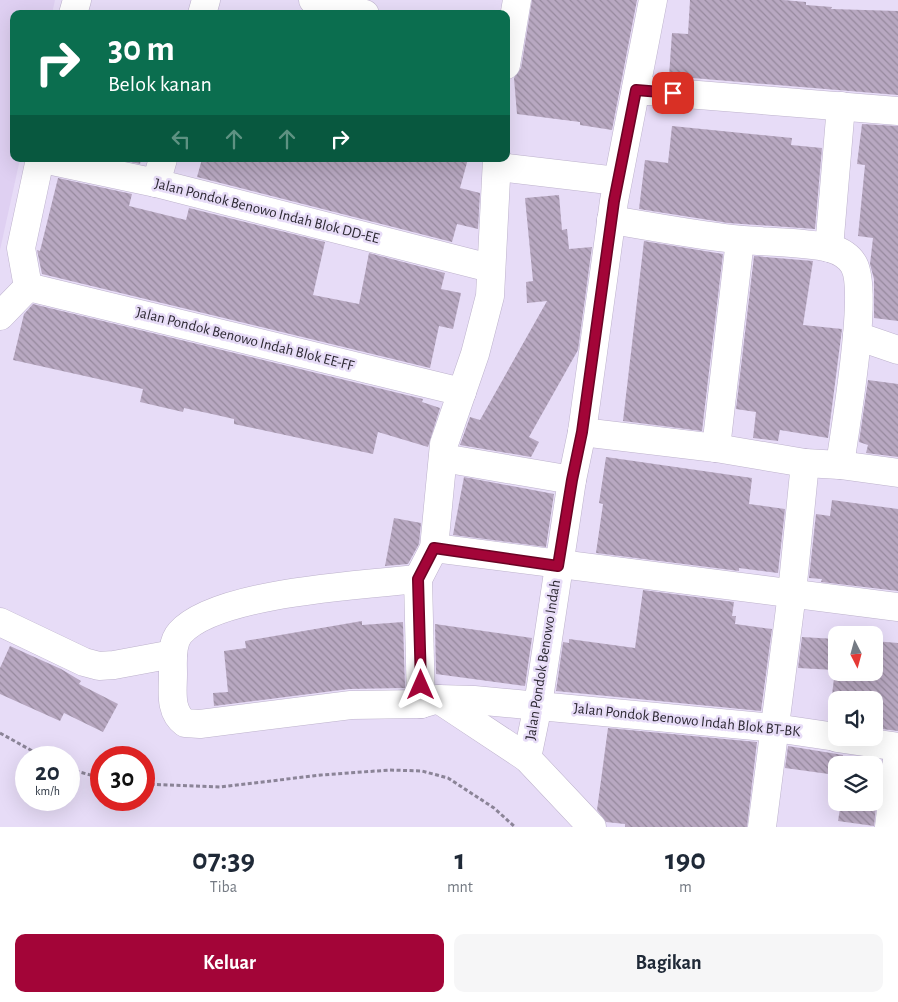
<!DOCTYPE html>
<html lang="id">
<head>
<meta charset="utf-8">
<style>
	:root { --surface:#fff; --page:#f6f6f7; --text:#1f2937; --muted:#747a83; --accent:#a30538 }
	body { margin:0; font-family:"Alegreya Sans",sans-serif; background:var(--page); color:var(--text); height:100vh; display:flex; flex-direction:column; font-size:19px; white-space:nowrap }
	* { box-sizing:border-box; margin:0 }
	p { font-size:16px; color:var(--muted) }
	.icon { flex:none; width:28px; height:28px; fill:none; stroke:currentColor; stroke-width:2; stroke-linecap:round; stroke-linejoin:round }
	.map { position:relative; height:827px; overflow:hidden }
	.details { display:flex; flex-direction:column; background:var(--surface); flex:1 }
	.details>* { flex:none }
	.guide { position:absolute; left:10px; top:10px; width:500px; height:152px; border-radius:10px; box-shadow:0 5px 20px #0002; background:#0b6e4f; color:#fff; overflow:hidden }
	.needle { width:32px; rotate:174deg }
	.fabs { position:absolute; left:828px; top:626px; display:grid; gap:10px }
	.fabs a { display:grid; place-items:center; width:55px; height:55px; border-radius:10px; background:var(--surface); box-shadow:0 5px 20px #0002; font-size:25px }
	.speed { position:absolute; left:15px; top:746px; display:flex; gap:10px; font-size:25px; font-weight:700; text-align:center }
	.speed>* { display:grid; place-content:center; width:65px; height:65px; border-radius:50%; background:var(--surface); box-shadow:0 5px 20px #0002; line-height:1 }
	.speed small { font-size:12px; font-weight:400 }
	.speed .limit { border:8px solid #d22; background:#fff; color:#111 }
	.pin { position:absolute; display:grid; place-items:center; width:42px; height:42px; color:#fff; margin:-21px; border-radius:10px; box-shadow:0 2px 8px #0006 }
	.me { position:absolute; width:55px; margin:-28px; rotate:0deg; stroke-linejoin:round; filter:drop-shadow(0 0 4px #0008) }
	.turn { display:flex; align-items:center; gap:18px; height:105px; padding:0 15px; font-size:22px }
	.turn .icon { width:65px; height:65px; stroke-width:2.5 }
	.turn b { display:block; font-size:35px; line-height:42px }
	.lanes { display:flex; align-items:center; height:48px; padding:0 15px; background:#0003; justify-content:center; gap:25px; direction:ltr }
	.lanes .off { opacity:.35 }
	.eta { display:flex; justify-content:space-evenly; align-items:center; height:85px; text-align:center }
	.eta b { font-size:30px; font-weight:600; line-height:35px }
	.action { display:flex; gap:10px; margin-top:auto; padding:10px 15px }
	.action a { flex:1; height:58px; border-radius:10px; background:var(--accent); color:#fff; font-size:20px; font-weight:600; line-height:58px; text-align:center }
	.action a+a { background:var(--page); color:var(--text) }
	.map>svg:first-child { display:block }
	.built { fill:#dfd0f2 }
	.building { fill:url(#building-back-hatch) }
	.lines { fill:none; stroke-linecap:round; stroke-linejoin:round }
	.minor-casing { stroke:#bdb2cc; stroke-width:29 }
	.path { stroke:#8b8497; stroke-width:3; stroke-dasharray:4 2.5; stroke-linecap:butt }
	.minor { stroke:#fff; stroke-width:28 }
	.route-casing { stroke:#6a0324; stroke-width:12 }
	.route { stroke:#a30538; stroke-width:9 }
	.labels { text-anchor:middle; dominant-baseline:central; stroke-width:5; stroke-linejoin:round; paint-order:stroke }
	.street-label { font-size:15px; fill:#2b2731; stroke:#e7dcf7 }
</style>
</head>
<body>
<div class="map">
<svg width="898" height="827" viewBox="0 0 898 827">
	<defs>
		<pattern id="building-back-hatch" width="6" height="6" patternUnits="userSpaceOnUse" patternTransform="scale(1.25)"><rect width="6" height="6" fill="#b8a8c1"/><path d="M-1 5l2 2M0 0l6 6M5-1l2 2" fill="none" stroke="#96899d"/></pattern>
	</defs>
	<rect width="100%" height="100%" fill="#e7dcf7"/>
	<!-- built -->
	<polygon class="built" points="0,0 55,0 52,14 14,14 14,159 20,159 0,250"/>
	<!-- building -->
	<g class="building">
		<polygon points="532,0 637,0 612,130 580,125 580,122 517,114 514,78 521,68"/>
		<polygon points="690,0 783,0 806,2 806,5 832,7 831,9 898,11 898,95 669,76 672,33 688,34"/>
		<polygon points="862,124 898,126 898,321 874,318 874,279 870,264 873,238 858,236 865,165 857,164"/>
		<polygon points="672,126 792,138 791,145 822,148 815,229 728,223 639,209 645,160 668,163"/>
		<polygon points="117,159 141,159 140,164"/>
		<polygon points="202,159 468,159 460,188 480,193 478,229 457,224 452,242 197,177"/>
		<polygon points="58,178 132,194 129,206 186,220 189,208 325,242 313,295 359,304 369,253 445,273 441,289 461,293 453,329 439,326 430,368 42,274 37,250 40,251"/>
		<polygon points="559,195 562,230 567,229 569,249 592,247 578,350 529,437 539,442 531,457 460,445 470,417 480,420 547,301 527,303 526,282 533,281 525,198"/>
		<polygon points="644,241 723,254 702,431 623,421"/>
		<polygon points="754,256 813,261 803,325 842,329 828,438 780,430 778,441 753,438 756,412 736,409"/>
		<polygon points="33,304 423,399 422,402 440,408 428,447 378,432 373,454 234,424 234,419 212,414 184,408 183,412 140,402 143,389 13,360 24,314"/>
		<polygon points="868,380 898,384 898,457 866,453 868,445 859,442"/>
		<polygon points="606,457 752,478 749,504 785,509 778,573 739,568 739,571 596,553 603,504 599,503"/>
		<polygon points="464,477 554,494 546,547 453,535"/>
		<polygon points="832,500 898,509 898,591 821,582 822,579 809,578 816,514 830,516"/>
		<polygon points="394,518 421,523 419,544 408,564 385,566"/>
		<polygon points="643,590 734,602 732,616 736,616 735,624 772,629 761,711 556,691 563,642 569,643 569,639 635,648"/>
		<polygon points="362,621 362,625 403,622 405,688 349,689 214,706 213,693 228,692 224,651 246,648 245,641"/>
		<polygon points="435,624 532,638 525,686 436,674"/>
		<polygon points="802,637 836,639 836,672 874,672 874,641 898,643 898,731 874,728 874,700 836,700 836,721 829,720 835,670 798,668"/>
		<polygon points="10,646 61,669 81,681 79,684 118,704 103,732 64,713 60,721 0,694 0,668"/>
		<polygon points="608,728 757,742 747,827 625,827 625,824 606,822 597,810"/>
		<polygon points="788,746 843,755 842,765 836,765 836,775 785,768"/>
		<polygon points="874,780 879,781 874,826 838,821 841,802 874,802"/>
	</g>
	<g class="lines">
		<defs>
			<g id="minor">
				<polyline points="313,0 365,14"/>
				<polyline points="73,14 77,0"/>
				<polyline points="202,14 206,0"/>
				<polyline points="506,65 517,0"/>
				<polyline points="636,90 898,111"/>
				<polyline points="43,159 156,183 490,268"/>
				<polyline points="498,167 617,181"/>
				<polyline points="156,183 163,159"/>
				<path d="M611 220C655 227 699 236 743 240 767 242 808 242 830 248 840 251 849 256 854 265 869 293 845 428 840 465"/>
				<polyline points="829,248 841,106"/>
				<polyline points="28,287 462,392"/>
				<polyline points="28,287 21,248 40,159"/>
				<polyline points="0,316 28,287"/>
				<polyline points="857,336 898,350"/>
				<polyline points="582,432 716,448 805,463 840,465 898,473"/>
				<polyline points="716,448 740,240"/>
				<polyline points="443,458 572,480"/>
				<polyline points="434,548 898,607"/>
				<path d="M418 579C363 585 216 592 180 633 171 643 173 661 173 674 173 691 169 711 185 723L200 724 351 705 421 704 438 699 474 700 775 728 836 737"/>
				<polyline points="0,622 84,662 99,666 114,665 173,654"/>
				<polyline points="438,699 527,758 592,827"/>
				<polyline points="421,704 418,579 434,548 444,444 475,354 490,296 497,159"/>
				<polyline points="837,738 898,747"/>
				<polyline points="527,758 538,705 572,480 582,432 614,201 653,0"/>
				<polyline points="762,827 792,593 805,463"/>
				<polyline points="889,827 898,752"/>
			</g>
		</defs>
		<!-- minor casing -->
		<use href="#minor" class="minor-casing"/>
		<!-- path -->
		<g class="path">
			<polyline points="0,733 45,758"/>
			<polyline points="69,769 101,778"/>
			<polyline points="144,784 220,787 321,775 390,770 422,771 448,778 494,808 515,827"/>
		</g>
		<!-- minor -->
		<use href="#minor" class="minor"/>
	</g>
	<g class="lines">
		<defs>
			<polyline id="route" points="421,685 418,579 434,548 558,566 572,480 582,432 614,201 636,90 673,93"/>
		</defs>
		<!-- route casing -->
		<use href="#route" class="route-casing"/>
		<!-- route -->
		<use href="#route" class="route"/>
	</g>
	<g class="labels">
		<!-- street labels -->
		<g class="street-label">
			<text transform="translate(267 211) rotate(14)">Jalan Pondok Benowo Indah Blok DD-EE</text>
			<text transform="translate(245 339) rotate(14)">Jalan Pondok Benowo Indah Blok EE-FF</text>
			<text transform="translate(543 660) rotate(-81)">Jalan Pondok Benowo Indah</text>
			<text transform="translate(687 720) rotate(6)">Jalan Pondok Benowo Indah Blok BT-BK</text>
		</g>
	</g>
</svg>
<div class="fabs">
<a><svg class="needle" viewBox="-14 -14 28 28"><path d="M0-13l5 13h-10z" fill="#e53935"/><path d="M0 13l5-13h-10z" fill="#747a83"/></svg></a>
<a><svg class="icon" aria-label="sound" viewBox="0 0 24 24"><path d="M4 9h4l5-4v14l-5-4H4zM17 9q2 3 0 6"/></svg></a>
<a><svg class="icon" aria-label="layers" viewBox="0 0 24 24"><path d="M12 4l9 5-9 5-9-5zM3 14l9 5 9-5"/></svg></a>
</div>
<div class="speed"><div>20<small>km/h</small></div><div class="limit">30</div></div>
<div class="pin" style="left:673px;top:93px;background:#d93025"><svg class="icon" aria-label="arrive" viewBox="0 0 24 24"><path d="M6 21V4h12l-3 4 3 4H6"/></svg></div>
<svg class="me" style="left:421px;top:685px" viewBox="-20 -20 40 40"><path d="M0-17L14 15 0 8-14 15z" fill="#a30538" stroke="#fff" stroke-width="4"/></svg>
<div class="guide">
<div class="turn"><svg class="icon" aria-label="right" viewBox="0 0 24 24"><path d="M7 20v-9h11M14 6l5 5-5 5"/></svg><div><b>30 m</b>Belok kanan</div></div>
<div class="lanes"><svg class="icon off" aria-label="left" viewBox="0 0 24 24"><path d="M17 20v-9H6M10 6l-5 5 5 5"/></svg><svg class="icon off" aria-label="ahead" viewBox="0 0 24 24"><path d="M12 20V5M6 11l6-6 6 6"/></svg><svg class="icon off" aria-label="ahead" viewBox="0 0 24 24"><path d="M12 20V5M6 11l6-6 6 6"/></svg><svg class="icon" aria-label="right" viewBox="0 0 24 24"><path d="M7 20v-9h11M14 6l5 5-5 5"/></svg></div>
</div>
</div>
<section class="details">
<div class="eta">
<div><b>07:39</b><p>Tiba</p></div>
<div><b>1</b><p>mnt</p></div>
<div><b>190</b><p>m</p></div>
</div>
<div class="action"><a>Keluar</a><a>Bagikan</a></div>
</section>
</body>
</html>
